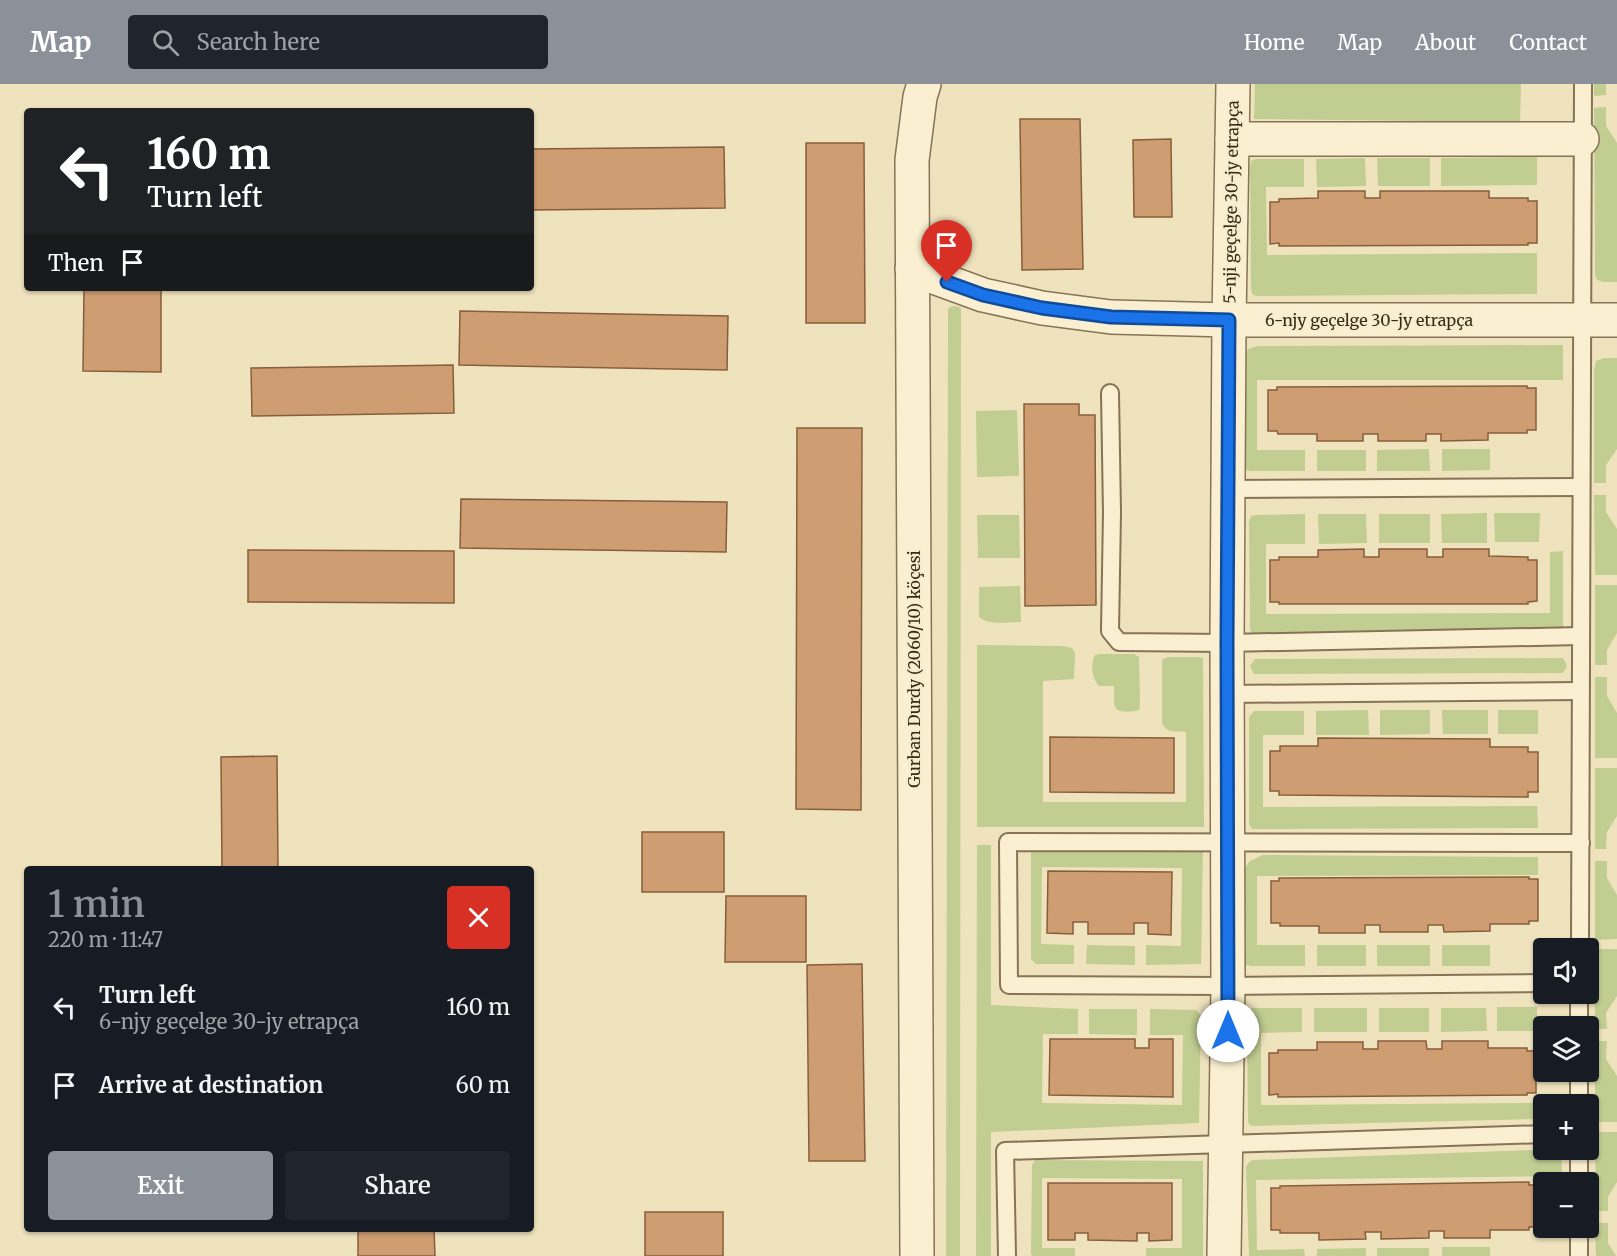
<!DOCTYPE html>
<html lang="en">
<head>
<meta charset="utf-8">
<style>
	:root { --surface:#171b24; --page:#20242c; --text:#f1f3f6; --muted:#9ea1a6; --accent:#8c9099 }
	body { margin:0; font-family:Merriweather,serif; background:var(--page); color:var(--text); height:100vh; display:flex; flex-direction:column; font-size:22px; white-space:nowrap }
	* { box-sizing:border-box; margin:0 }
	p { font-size:20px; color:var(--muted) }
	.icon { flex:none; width:33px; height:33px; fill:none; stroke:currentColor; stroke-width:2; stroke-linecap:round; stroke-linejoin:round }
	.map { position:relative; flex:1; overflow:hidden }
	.drawer { position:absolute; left:24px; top:782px; width:510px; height:366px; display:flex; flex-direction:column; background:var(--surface); border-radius:6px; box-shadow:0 2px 4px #0004 }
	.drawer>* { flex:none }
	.guide { position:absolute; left:24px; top:24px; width:510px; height:183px; border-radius:6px; box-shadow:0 2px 4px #0004; background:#202124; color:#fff; overflow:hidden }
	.controls { position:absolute; left:1533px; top:854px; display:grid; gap:12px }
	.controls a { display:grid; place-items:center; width:66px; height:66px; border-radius:6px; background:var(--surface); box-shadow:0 2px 4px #0004; font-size:30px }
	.pin { position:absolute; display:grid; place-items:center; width:51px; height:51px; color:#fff; margin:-62px -26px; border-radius:50% 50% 50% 0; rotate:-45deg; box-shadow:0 0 6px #0007 }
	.pin .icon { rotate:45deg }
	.me { position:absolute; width:66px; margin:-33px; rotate:0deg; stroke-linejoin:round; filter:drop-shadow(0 0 4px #0008) }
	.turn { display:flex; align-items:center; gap:21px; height:126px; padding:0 24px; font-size:27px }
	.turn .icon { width:78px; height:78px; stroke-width:2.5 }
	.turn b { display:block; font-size:42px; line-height:51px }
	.then { display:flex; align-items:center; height:57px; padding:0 24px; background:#0003; gap:12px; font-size:22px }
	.round { display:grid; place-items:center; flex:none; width:63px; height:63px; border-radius:6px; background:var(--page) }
	.head { display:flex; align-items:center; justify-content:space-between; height:102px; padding:0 24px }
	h1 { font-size:36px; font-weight:600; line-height:45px; color:var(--accent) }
	.cta { display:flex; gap:12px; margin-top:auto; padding:12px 24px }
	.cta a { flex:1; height:69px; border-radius:6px; background:var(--accent); color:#fff; font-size:24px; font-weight:600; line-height:69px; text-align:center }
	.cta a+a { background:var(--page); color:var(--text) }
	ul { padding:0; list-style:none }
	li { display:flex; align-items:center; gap:18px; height:78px; padding:0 24px }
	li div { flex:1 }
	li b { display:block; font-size:22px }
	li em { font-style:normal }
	header { display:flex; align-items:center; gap:36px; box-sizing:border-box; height:84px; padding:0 30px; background:var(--accent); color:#fff }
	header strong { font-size:28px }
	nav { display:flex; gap:33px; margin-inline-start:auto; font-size:21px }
	.search { width:420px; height:54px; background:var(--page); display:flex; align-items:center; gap:15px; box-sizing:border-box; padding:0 21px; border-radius:6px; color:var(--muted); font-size:22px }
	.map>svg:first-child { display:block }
	.green { fill:#c2cd92 }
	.building { fill:#ce9e72; stroke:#875e3b; stroke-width:1.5 }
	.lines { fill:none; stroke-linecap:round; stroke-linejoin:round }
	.lane-casing { stroke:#877356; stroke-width:20 }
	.street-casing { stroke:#877356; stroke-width:36 }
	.lane { stroke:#faf0d1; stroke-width:16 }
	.street { stroke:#faf0d1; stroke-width:33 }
	.route-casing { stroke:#114b97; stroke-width:15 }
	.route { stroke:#1a73e8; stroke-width:10 }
	.labels { text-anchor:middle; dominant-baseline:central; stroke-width:4.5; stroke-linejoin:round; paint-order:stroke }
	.street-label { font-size:16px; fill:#362a1b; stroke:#f6edcd }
</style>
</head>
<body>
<header>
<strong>Map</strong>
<div class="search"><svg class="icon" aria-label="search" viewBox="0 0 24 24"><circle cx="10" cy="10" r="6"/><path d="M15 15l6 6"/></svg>Search here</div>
<nav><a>Home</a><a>Map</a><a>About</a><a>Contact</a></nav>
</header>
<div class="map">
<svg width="1617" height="1172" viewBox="0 0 1617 1172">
	<rect width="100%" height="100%" fill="#efe3be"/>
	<!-- green -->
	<g class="green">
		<polygon points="1255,0 1521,0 1520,38 1254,35"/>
		<polygon points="1594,0 1606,0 1606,11 1594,12"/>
		<polygon points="1606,23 1606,42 1617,59 1617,198 1604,198 1597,196 1595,190 1594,24"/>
		<polygon points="1537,73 1537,101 1441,102 1441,74"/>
		<polygon points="1365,74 1366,102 1317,103 1316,75"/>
		<polygon points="1377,74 1430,74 1430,102 1378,102"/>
		<polygon points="1256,75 1304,75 1304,103 1266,103 1267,171 1537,169 1537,210 1256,212 1252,210 1251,204 1250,83 1251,77"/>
		<polygon points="954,222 960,223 961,225 960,1172 946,1172 948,228 948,224"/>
		<polygon points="1563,261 1563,296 1257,296 1257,366 1305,366 1305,387 1250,387 1246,386 1244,381 1244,273 1248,265 1257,262"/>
		<polygon points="1604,274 1617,274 1617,365 1606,381 1606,399 1594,399 1594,287 1596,277"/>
		<polygon points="1017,326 1019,392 977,393 976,327"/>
		<polygon points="1429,365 1430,387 1377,387 1377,366"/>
		<polygon points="1442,365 1490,365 1490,386 1442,387"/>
		<rect x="1317" y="366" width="49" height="21"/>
		<polygon points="1594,411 1606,411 1606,428 1617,445 1617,491 1595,491"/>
		<polygon points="1487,429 1487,459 1442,459 1441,430"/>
		<polygon points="1494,429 1540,429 1539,458 1495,458"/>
		<polygon points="1305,430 1305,460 1266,460 1266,530 1550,529 1550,468 1563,467 1563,550 1252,550 1250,545 1249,438 1251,432 1256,431"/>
		<polygon points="1318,430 1366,430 1367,459 1319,460"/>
		<rect x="1379" y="430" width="51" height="29"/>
		<polygon points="977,431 1019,431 1020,474 978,474"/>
		<polygon points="1595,501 1617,501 1617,549 1607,566 1607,581 1595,581"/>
		<path d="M1020 502 1021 538C1007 538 990 542 979 533V503Z"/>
		<path d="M977 561 1062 562 1072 564 1075 569 1074 595 1043 597V718H1186V648C1176 647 1167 650 1162 639V579L1163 575 1168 573H1199L1203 574 1204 743H977Z"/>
		<path d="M1099 570H1134L1139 573 1140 621 1139 626C1132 628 1122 629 1116 625L1114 620V602H1099C1092 595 1090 580 1095 571Z"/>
		<polygon points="1563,574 1567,582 1563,589 1254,590 1250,582 1255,575"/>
		<polygon points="1595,593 1607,593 1607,612 1617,629 1617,674 1595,674"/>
		<polygon points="1368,626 1369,651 1316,651 1316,627"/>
		<polygon points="1380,626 1430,626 1430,650 1380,651"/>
		<polygon points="1442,626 1488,626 1488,650 1443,650"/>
		<rect x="1498" y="626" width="40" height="24"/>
		<polygon points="1254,627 1304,627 1304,651 1263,651 1263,723 1537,722 1538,744 1252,745 1249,740 1249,633"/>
		<polygon points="1595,684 1617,684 1617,732 1607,748 1606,765 1595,765"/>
		<polygon points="977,761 991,761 991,921 1078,925 1078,950 1043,950 1042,1019 1182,1021 1183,951 1150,951 1150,925 1196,926 1201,932 1199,1039 991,1048 991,1172 976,1172"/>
		<polygon points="1033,765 1203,766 1201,880 1146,881 1146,861 1181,862 1182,784 1042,783 1041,860 1074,861 1074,880 1036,880 1031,875 1031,769"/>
		<polygon points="1263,771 1538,773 1538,791 1257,792 1257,861 1305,861 1305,882 1250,882 1246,881 1244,876 1244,785 1250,777"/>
		<polygon points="1595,777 1607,777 1607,794 1617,811 1617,855 1595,856"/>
		<polygon points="1087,861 1135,862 1135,881 1086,880"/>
		<rect x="1317" y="861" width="49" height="21"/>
		<rect x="1377" y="861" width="53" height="21"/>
		<rect x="1442" y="861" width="48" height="21"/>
		<polygon points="1595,865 1617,865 1617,912 1606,929 1607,945 1595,945"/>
		<rect x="1497" y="923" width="40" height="24"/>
		<polygon points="1253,924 1302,924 1302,948 1261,949 1261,1021 1536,1019 1536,1035 1251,1042 1248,1038 1247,930 1249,926"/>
		<rect x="1314" y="924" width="53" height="24"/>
		<rect x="1379" y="924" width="50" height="24"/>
		<polygon points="1441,924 1486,924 1487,947 1441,948"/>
		<polygon points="1089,925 1137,925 1137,951 1089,950"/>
		<polygon points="1595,957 1607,957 1606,975 1617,992 1617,1038 1595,1038"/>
		<polygon points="1595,1048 1617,1048 1617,1098 1608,1113 1608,1127 1596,1127"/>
		<polygon points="1561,1065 1562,1092 1256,1096 1257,1166 1304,1165 1305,1172 1249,1172 1246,1083 1249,1078 1253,1076"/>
		<polygon points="1035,1076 1203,1077 1203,1172 1146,1172 1146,1164 1182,1164 1182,1095 1042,1094 1042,1164 1075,1164 1075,1172 1032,1172 1031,1170 1032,1081"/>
		<polygon points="1595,1139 1608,1139 1608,1159 1616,1172 1596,1172"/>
		<rect x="1442" y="1163" width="48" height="9"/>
		<polygon points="1366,1164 1366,1172 1317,1172 1317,1165"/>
		<rect x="1377" y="1164" width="52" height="8"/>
	</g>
	<!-- building -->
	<g class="building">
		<polygon points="1020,35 1080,35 1083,185 1022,186"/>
		<polygon points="1171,55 1172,133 1134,133 1133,56"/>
		<polygon points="806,59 864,59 865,239 806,239"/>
		<polygon points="724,63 725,124 531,126 531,65"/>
		<polygon points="1318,107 1365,107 1365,114 1380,114 1380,107 1489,107 1489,114 1528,114 1528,117 1537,117 1537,159 1528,159 1528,161 1279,162 1279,159 1270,160 1270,118 1279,118 1279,115 1318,114"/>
		<polygon points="84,204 161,204 161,288 83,287"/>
		<polygon points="460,227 728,232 727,286 459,281"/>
		<polygon points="453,281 454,329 252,332 251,284"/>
		<polygon points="1527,302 1527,304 1536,304 1536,346 1527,346 1527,349 1488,349 1488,356 1441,357 1441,350 1426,350 1426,357 1378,357 1378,350 1363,350 1363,357 1317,357 1317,350 1278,350 1277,347 1268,347 1268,306 1277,306 1277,303"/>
		<polygon points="1024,320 1079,320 1079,331 1095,331 1096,521 1025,522"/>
		<polygon points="797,344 862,344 861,726 796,725"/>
		<polygon points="461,415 727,418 726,468 460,464"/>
		<polygon points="1364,465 1364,473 1379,473 1379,465 1427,465 1427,473 1443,473 1443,465 1489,465 1489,472 1528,473 1528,476 1537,476 1537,517 1528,518 1528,520 1279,520 1279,518 1270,518 1270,476 1279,476 1279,473 1318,473 1318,466"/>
		<polygon points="248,466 454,467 454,519 248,518"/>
		<polygon points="1050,653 1174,654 1174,709 1050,708"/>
		<polygon points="1318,654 1490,655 1490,663 1528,663 1528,668 1538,668 1538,708 1528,708 1528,713 1279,711 1279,707 1270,707 1270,667 1280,667 1280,662 1318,662"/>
		<polygon points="277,672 278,784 222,784 221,673"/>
		<rect x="642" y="748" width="82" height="60"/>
		<polygon points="1048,787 1172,788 1171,851 1148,850 1148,839 1134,839 1134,850 1088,850 1088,838 1073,838 1073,850 1047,849"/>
		<polygon points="1529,793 1529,795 1538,795 1538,837 1529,837 1529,840 1490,840 1490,847 1444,848 1443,841 1428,841 1428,848 1380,848 1380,841 1365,841 1365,849 1319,849 1319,842 1280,842 1280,839 1271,839 1271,797 1279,797 1279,794"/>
		<polygon points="726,812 806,812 806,878 725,878"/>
		<polygon points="862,880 865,1077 809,1077 807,881"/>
		<polygon points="1050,955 1135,955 1135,964 1149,964 1149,955 1173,955 1173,1013 1049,1011"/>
		<polygon points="1378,957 1426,957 1427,965 1442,965 1442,957 1488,957 1488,964 1527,964 1527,967 1536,967 1536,1009 1527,1009 1527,1011 1278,1013 1278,1010 1269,1011 1269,969 1278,969 1278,966 1317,966 1317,958 1363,958 1363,965 1378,965"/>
		<polygon points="1529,1098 1529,1101 1538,1101 1538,1143 1529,1143 1529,1146 1490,1146 1490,1154 1444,1154 1444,1147 1429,1147 1429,1154 1381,1155 1381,1148 1365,1148 1366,1155 1319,1156 1319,1149 1280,1149 1280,1146 1271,1146 1271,1104 1280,1104 1280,1102"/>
		<polygon points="1048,1099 1172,1099 1172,1156 1149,1157 1149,1149 1137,1149 1137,1157 1088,1156 1088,1149 1075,1149 1075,1156 1048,1156"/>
		<rect x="645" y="1128" width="78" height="44"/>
		<polygon points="358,1144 434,1144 435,1172 358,1172"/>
	</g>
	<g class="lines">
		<defs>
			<g id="lane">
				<polyline points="1110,309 1112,429 1110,547 1119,558 1227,559 1581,552"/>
				<polyline points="1229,405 1581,403"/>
				<polyline points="1227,610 1580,607"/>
				<polyline points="1580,864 1583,0"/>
				<polyline points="1544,899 1228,902 1009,901 1008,758 1581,759"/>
				<polyline points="1579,942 1579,909"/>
				<polyline points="1579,1020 1579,987"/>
				<polyline points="1579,1065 1579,1098"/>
				<polyline points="1579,1143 1579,1172"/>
				<polyline points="1007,1172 1005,1067 1544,1050"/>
			</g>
			<g id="street">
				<polyline points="1232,55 1582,55"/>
				<polyline points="912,185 983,211 1042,224 1111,233 1229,236 1617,236"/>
				<polyline points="917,1172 912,76 920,13 924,0"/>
				<polyline points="1224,1172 1228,902 1227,559 1229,236 1233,0"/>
			</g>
		</defs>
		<!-- lane casing -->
		<use href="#lane" class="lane-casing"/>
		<!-- street casing -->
		<use href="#street" class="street-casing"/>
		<!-- lane -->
		<use href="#lane" class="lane"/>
		<!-- street -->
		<use href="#street" class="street"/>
	</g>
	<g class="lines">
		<defs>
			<polyline id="route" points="947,198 983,211 1042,224 1111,233 1229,236 1227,559 1228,947"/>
		</defs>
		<!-- route casing -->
		<use href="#route" class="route-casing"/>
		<!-- route -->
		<use href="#route" class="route"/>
	</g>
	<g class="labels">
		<!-- street labels -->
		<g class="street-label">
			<text transform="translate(1231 118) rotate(-89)">5-nji geçelge 30-jy etrapça</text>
			<text x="1369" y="236">6-njy geçelge 30-jy etrapça</text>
			<text transform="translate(914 585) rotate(-90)">Gurban Durdy (2060/10) köçesi</text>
		</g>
	</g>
</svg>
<div class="controls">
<a><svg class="icon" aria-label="sound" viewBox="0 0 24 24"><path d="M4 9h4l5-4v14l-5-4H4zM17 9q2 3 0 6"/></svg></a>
<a><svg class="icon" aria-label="layers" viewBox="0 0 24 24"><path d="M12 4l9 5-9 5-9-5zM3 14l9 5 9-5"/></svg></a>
<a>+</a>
<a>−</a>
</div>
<div class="pin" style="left:947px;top:198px;background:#d93025"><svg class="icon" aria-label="arrive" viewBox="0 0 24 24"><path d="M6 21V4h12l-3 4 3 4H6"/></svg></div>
<svg class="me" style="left:1228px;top:947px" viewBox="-20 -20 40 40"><circle r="19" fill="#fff"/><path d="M0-13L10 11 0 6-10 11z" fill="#1a73e8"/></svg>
<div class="guide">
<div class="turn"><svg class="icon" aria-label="left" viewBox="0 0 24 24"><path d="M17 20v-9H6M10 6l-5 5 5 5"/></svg><div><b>160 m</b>Turn left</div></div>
<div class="then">Then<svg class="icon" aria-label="arrive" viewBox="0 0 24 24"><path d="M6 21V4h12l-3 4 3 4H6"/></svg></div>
</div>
<section class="drawer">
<div class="head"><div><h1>1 min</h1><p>220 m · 11:47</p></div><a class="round" style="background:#d93025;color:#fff"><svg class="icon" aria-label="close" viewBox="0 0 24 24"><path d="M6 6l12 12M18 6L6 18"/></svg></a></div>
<ul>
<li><svg class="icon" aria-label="left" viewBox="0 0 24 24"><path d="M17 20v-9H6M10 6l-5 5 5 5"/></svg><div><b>Turn left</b><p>6-njy geçelge 30-jy etrapça</p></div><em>160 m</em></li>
<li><svg class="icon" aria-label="arrive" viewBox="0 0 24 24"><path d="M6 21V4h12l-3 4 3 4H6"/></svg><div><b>Arrive at destination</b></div><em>60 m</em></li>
</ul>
<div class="cta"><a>Exit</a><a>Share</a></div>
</section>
</div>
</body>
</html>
